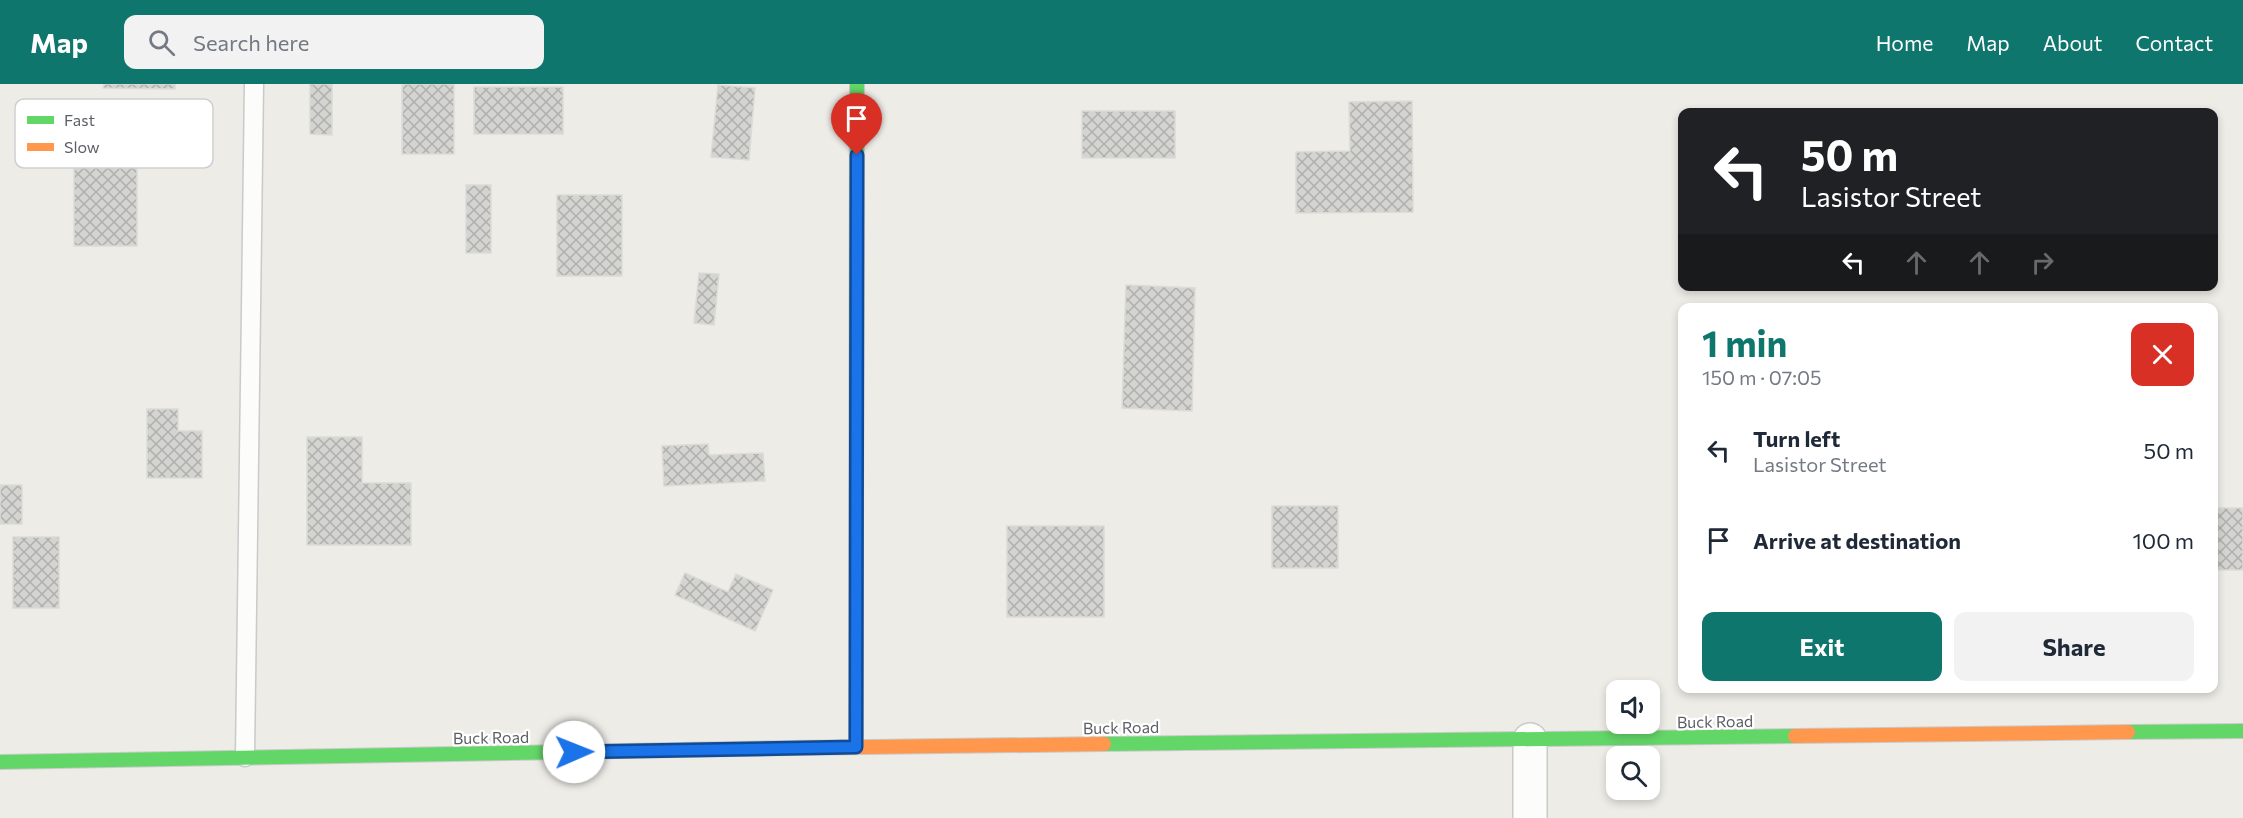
<!DOCTYPE html>
<html lang="en">
<head>
<meta charset="utf-8">
<style>
	:root { --surface:#fff; --page:#f2f2f3; --text:#1f2937; --muted:#747a83; --accent:#0f766e }
	body { margin:0; font-family:Commissioner,sans-serif; background:var(--page); color:var(--text); height:100vh; display:flex; flex-direction:column; font-size:22px; white-space:nowrap }
	* { box-sizing:border-box; margin:0 }
	p { font-size:20px; color:var(--muted) }
	.icon { flex:none; width:33px; height:33px; fill:none; stroke:currentColor; stroke-width:2; stroke-linecap:round; stroke-linejoin:round }
	.map { position:relative; flex:1; overflow:hidden }
	.side { position:absolute; left:1678px; top:219px; width:540px; height:390px; display:flex; flex-direction:column; background:var(--surface); border-radius:12px; box-shadow:0 3px 9px #0003 }
	.side>* { flex:none }
	.hud { position:absolute; left:1678px; top:24px; width:540px; height:183px; border-radius:12px; box-shadow:0 3px 9px #0003; background:#202124; color:#fff; overflow:hidden }
	.fabs { position:absolute; left:1606px; top:596px; display:grid; gap:12px }
	.fabs a { display:grid; place-items:center; width:54px; height:54px; border-radius:12px; background:var(--surface); box-shadow:0 3px 9px #0003; font-size:30px }
	.pin { position:absolute; display:grid; place-items:center; width:51px; height:51px; color:#fff; margin:-62px -26px; border-radius:50% 50% 50% 0; rotate:-45deg; box-shadow:0 0 6px #0007 }
	.pin .icon { rotate:45deg }
	.me { position:absolute; width:66px; margin:-33px; rotate:89deg; stroke-linejoin:round; filter:drop-shadow(0 0 4px #0008) }
	.turn { display:flex; align-items:center; gap:21px; height:126px; padding:0 24px; font-size:27px }
	.turn .icon { width:78px; height:78px; stroke-width:2.5 }
	.turn b { display:block; font-size:42px; line-height:51px }
	.lanes { display:flex; align-items:center; height:57px; padding:0 24px; background:#0003; justify-content:center; gap:30px; direction:ltr }
	.lanes .off { opacity:.35 }
	.round { display:grid; place-items:center; flex:none; width:63px; height:63px; border-radius:12px; background:var(--page) }
	.overview { display:flex; align-items:center; justify-content:space-between; height:102px; padding:0 24px }
	h1 { font-size:36px; font-weight:700; line-height:45px; color:var(--accent) }
	.primary-button { display:flex; gap:12px; margin-top:auto; padding:12px 24px }
	.primary-button a { flex:1; height:69px; border-radius:12px; background:var(--accent); color:#fff; font-size:24px; font-weight:700; line-height:69px; text-align:center }
	.primary-button a+a { background:var(--page); color:var(--text) }
	ul { padding:0; list-style:none }
	li { display:flex; align-items:center; gap:18px; height:90px; padding:0 24px }
	li div { flex:1 }
	li b { display:block; font-size:22px }
	li em { font-style:normal }
	header { display:flex; align-items:center; gap:36px; box-sizing:border-box; height:84px; padding:0 30px; background:var(--accent); color:#fff }
	header strong { font-size:28px }
	nav { display:flex; gap:33px; margin-inline-start:auto; font-size:21px }
	.search { width:420px; height:54px; background:var(--page); display:flex; align-items:center; gap:15px; box-sizing:border-box; padding:0 21px; border-radius:12px; color:var(--muted); font-size:22px }
	.map>svg:first-child { display:block }
	.building { fill:url(#building-cross-hatch); stroke:#dcdbd6; stroke-width:1.5 }
	.lines { fill:none; stroke-linecap:round; stroke-linejoin:round }
	.lane-casing { stroke:#c9cac9; stroke-width:21 }
	.street-casing { stroke:#c9cac9; stroke-width:36 }
	.fast-casing { stroke:#cbcbcc; stroke-width:16 }
	.slow-casing { stroke:#cbcbcc; stroke-width:16 }
	.lane { stroke:#fcfcfb; stroke-width:18 }
	.street { stroke:#fcfcfb; stroke-width:33 }
	.fast { stroke:#63d668; stroke-width:14 }
	.slow { stroke:#ff974d; stroke-width:14 }
	.route-casing { stroke:#114b97; stroke-width:15 }
	.route { stroke:#1a73e8; stroke-width:10 }
	.labels { text-anchor:middle; dominant-baseline:central; stroke-width:4.5; stroke-linejoin:round; paint-order:stroke }
	.street-label { font-size:16px; fill:#5c5f66; stroke:#fff }
	.key { fill:#fff; stroke:#cecfd1; stroke-width:1.5 }
	.key-label { font-size:16px; fill:#5c5f66 }
</style>
</head>
<body>
<header>
<strong>Map</strong>
<div class="search"><svg class="icon" aria-label="search" viewBox="0 0 24 24"><circle cx="10" cy="10" r="6"/><path d="M15 15l6 6"/></svg>Search here</div>
<nav><a>Home</a><a>Map</a><a>About</a><a>Contact</a></nav>
</header>
<div class="map">
<svg width="2243" height="734" viewBox="0 0 2243 734">
	<defs>
		<pattern id="building-cross-hatch" width="8" height="8" patternUnits="userSpaceOnUse" patternTransform="scale(1.5)"><rect width="8" height="8" fill="#d4d4d1"/><path d="M0 0l8 8M0 8l8-8" fill="none" stroke="#afafad"/></pattern>
	</defs>
	<rect width="100%" height="100%" fill="#edece7"/>
	<!-- building -->
	<g class="building">
		<polygon points="104,0 175,0 175,5 103,4"/>
		<polygon points="310,0 332,0 332,51 310,50"/>
		<rect x="402" y="0" width="52" height="70"/>
		<polygon points="718,1 755,4 749,76 711,73"/>
		<rect x="474" y="3" width="89" height="47"/>
		<polygon points="1412,17 1413,128 1296,129 1296,68 1350,67 1349,18"/>
		<rect x="1082" y="27" width="93" height="47"/>
		<rect x="74" y="73" width="63" height="89"/>
		<rect x="466" y="101" width="25" height="68"/>
		<rect x="557" y="111" width="65" height="81"/>
		<polygon points="699,189 719,190 714,241 694,239"/>
		<polygon points="1126,201 1195,204 1192,327 1122,324"/>
		<polygon points="147,325 178,325 178,347 202,347 202,394 147,394"/>
		<polygon points="307,353 362,353 362,399 411,399 411,461 307,461"/>
		<polygon points="708,360 709,371 763,369 765,397 664,402 662,362"/>
		<rect x="0" y="401" width="22" height="39"/>
		<rect x="1272" y="422" width="66" height="62"/>
		<rect x="2214" y="424" width="29" height="62"/>
		<rect x="1007" y="442" width="97" height="91"/>
		<rect x="13" y="453" width="46" height="71"/>
		<polygon points="685,489 728,508 736,490 773,506 755,547 675,511"/>
	</g>
	<g class="lines">
		<defs>
			<polyline id="lane" points="245,673 254,0"/>
			<polyline id="street" points="1530,734 1530,656"/>
			<g id="fast">
				<polyline points="856,442 857,0"/>
				<polyline points="2128,648 2243,647"/>
				<polyline points="1104,660 1795,652"/>
				<polyline points="0,678 793,664"/>
			</g>
			<g id="slow">
				<polyline points="1795,652 2128,648"/>
				<polyline points="856,663 856,442"/>
				<polyline points="793,664 1104,660"/>
			</g>
		</defs>
		<!-- lane casing -->
		<use href="#lane" class="lane-casing"/>
		<!-- street casing -->
		<use href="#street" class="street-casing"/>
		<!-- fast casing -->
		<use href="#fast" class="fast-casing"/>
		<!-- slow casing -->
		<use href="#slow" class="slow-casing"/>
		<!-- lane -->
		<use href="#lane" class="lane"/>
		<!-- street -->
		<use href="#street" class="street"/>
		<!-- fast -->
		<use href="#fast" class="fast"/>
		<!-- slow -->
		<use href="#slow" class="slow"/>
	</g>
	<g class="lines">
		<defs>
			<polyline id="route" points="574,668 856,663 857,71"/>
		</defs>
		<!-- route casing -->
		<use href="#route" class="route-casing"/>
		<!-- route -->
		<use href="#route" class="route"/>
	</g>
	<g class="labels">
		<!-- street labels -->
		<g class="street-label">
			<text transform="translate(1715 637) rotate(-1)">Buck Road</text>
			<text transform="translate(1121 643) rotate(-1)">Buck Road</text>
			<text transform="translate(491 653) rotate(-1)">Buck Road</text>
		</g>
	</g>
	<!-- legend -->
	<rect x="15" y="15" width="198" height="69" rx="9" class="key"/>
	<rect x="27" y="32" width="27" height="8" fill="#63d668"/>
	<rect x="27" y="59" width="27" height="8" fill="#ff974d"/>
	<g class="key-label">
		<text x="64" y="42">Fast</text>
		<text x="64" y="69">Slow</text>
	</g>
</svg>
<div class="fabs">
<a><svg class="icon" aria-label="sound" viewBox="0 0 24 24"><path d="M4 9h4l5-4v14l-5-4H4zM17 9q2 3 0 6"/></svg></a>
<a><svg class="icon" aria-label="search" viewBox="0 0 24 24"><circle cx="10" cy="10" r="6"/><path d="M15 15l6 6"/></svg></a>
</div>
<div class="pin" style="left:857px;top:71px;background:#d93025"><svg class="icon" aria-label="arrive" viewBox="0 0 24 24"><path d="M6 21V4h12l-3 4 3 4H6"/></svg></div>
<svg class="me" style="left:574px;top:668px" viewBox="-20 -20 40 40"><circle r="19" fill="#fff"/><path d="M0-13L10 11 0 6-10 11z" fill="#1a73e8"/></svg>
<div class="hud">
<div class="turn"><svg class="icon" aria-label="left" viewBox="0 0 24 24"><path d="M17 20v-9H6M10 6l-5 5 5 5"/></svg><div><b>50 m</b>Lasistor Street</div></div>
<div class="lanes"><svg class="icon" aria-label="left" viewBox="0 0 24 24"><path d="M17 20v-9H6M10 6l-5 5 5 5"/></svg><svg class="icon off" aria-label="ahead" viewBox="0 0 24 24"><path d="M12 20V5M6 11l6-6 6 6"/></svg><svg class="icon off" aria-label="ahead" viewBox="0 0 24 24"><path d="M12 20V5M6 11l6-6 6 6"/></svg><svg class="icon off" aria-label="right" viewBox="0 0 24 24"><path d="M7 20v-9h11M14 6l5 5-5 5"/></svg></div>
</div>
<section class="side">
<div class="overview"><div><h1>1 min</h1><p>150 m · 07:05</p></div><a class="round" style="background:#d93025;color:#fff"><svg class="icon" aria-label="close" viewBox="0 0 24 24"><path d="M6 6l12 12M18 6L6 18"/></svg></a></div>
<ul>
<li><svg class="icon" aria-label="left" viewBox="0 0 24 24"><path d="M17 20v-9H6M10 6l-5 5 5 5"/></svg><div><b>Turn left</b><p>Lasistor Street</p></div><em>50 m</em></li>
<li><svg class="icon" aria-label="arrive" viewBox="0 0 24 24"><path d="M6 21V4h12l-3 4 3 4H6"/></svg><div><b>Arrive at destination</b></div><em>100 m</em></li>
</ul>
<div class="primary-button"><a>Exit</a><a>Share</a></div>
</section>
</div>
</body>
</html>
